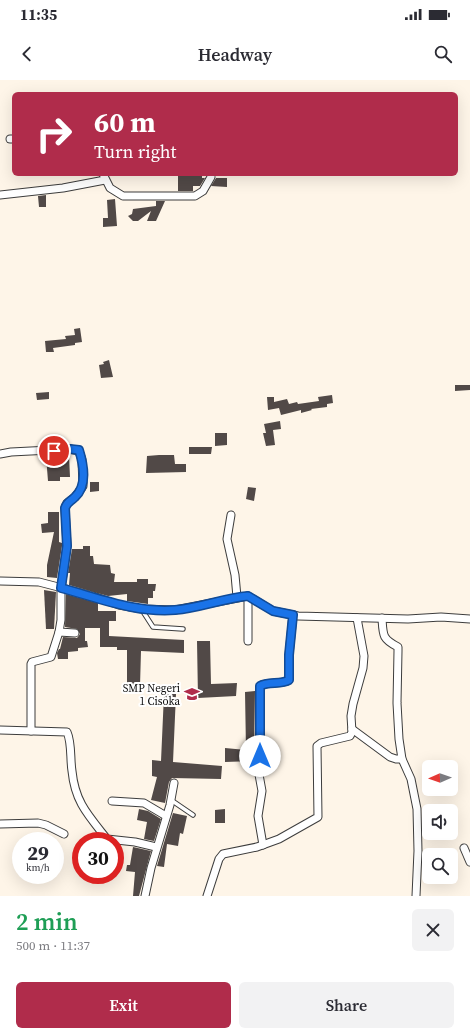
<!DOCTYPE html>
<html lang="en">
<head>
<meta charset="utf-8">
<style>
	:root { --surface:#fff; --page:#f2f2f3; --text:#2b2b33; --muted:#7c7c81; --accent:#b02c4b }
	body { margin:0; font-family:"Source Serif 4",serif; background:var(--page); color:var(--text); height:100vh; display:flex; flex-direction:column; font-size:15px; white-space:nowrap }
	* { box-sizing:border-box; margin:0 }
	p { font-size:13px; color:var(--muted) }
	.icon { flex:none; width:22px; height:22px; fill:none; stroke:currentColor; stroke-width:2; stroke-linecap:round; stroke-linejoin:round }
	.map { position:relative; height:816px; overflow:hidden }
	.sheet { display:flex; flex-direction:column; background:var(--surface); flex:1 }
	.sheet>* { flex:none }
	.banner { position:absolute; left:12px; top:12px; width:446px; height:84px; border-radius:6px; box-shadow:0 4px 16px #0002; background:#b02c4b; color:#fff; overflow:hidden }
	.needle { width:26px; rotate:268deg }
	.tools { position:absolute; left:422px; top:680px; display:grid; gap:8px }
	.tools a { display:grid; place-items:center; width:36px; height:36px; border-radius:6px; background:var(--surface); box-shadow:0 4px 16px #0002; font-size:20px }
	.speed { position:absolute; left:12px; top:752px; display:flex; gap:8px; font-size:20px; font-weight:700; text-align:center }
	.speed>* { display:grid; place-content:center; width:52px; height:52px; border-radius:50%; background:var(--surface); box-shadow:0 4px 16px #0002; line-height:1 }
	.speed small { font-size:10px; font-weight:400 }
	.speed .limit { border:6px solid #d22; background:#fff; color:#111 }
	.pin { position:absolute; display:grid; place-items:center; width:34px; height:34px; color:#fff; margin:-17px; border:2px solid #fff; border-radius:50%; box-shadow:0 1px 4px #0007 }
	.me { position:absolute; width:44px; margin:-22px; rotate:0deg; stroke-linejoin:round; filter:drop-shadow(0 0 3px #0008) }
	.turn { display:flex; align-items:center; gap:14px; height:84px; padding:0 16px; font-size:18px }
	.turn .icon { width:52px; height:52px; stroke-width:2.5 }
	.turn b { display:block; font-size:28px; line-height:34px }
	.round { display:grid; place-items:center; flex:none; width:42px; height:42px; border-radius:6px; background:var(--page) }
	.summary { display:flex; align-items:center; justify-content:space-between; height:68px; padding:0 16px }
	h1 { font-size:24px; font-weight:600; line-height:30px; color:#1e9e55 }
	.action { display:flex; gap:8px; margin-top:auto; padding:8px 16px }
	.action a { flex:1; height:46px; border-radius:6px; background:var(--accent); color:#fff; font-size:16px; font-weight:600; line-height:46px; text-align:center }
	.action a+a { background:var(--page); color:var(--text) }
	.status { display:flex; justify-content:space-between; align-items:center; height:28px; padding:0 20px; background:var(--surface); direction:ltr }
	.status svg { height:11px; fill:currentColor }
	header { display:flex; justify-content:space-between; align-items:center; height:52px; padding:0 16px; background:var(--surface); font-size:18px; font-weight:600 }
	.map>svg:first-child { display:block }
	.building { fill:#514947 }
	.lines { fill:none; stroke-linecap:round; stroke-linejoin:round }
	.service-casing { stroke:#3d3d3d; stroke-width:5.5 }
	.minor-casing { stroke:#3d3d3d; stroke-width:9 }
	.service { stroke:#fff; stroke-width:3.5 }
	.minor { stroke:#fff; stroke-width:7 }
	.route-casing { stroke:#114b97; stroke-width:10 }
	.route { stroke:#1a73e8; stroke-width:7 }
	.labels { text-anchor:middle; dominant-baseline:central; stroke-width:4; stroke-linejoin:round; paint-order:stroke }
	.poi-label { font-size:11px; fill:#0a0a0a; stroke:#fff; text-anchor:end }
</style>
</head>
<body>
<div class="status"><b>11:35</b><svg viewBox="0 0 49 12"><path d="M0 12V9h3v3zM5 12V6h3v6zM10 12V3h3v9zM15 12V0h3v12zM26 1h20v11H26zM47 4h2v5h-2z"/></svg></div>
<header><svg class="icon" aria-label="back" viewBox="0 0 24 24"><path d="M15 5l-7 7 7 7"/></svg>Headway<svg class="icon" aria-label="search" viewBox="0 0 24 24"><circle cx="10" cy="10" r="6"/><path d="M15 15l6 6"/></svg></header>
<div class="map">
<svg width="470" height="816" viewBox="0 0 470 816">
	<rect width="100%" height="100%" fill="#fef5e8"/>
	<!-- building -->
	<g class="building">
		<polygon points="178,94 202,94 202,98 205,98 200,106 193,106 193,111 178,111"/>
		<polygon points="216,98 227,98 227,107 211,106"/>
		<polygon points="46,115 46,127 39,127 38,116"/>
		<polygon points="115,119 117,146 103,147 103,138 108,138 107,120"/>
		<polygon points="156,121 165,121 156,141 147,141 151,131 138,141 133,141 128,136 132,134 133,129 156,126"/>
		<polygon points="80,248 82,262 75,263 75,265 53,268 54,272 46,272 45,261 66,259 65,256 75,255 74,249"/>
		<polygon points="109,280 113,297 101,298 99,285 104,284 103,282"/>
		<polygon points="455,305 470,305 470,310 455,311"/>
		<polygon points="49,312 49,319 37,320 36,313"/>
		<polygon points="332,315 333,323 327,324 327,327 311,329 312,330 301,333 301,330 281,335 279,328 268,330 267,317 274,317 274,322 287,319 289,324 297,322 298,324 319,321 318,317"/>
		<polygon points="280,341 281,349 273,350 275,365 266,366 263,353 266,353 264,344"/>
		<polygon points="215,353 227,353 227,365 215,366"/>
		<polygon points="189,367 212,367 211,374 189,374"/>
		<polygon points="69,375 70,397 60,397 60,401 48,401 46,376"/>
		<polygon points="159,375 174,375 175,384 186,384 186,392 146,393 147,376"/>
		<polygon points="90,402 99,402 99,411 90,412"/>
		<polygon points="248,407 256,408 254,421 246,419"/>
		<polygon points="48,432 59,432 59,462 62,463 62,466 57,498 47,497 47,485 54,452 42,453 41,444 48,443"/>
		<polygon points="83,466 90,466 90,476 93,476 94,484 110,485 111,493 115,494 114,502 137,502 137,499 148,499 148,504 156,504 155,511 153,511 153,518 148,518 148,524 127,521 127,514 108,516 69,505 70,493 68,493 72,469 83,469"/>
		<polygon points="44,510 56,512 54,549 46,549"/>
		<polygon points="66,514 98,523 98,531 116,531 116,541 109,541 109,556 184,560 184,573 141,571 140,606 127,605 127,570 117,570 117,567 100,567 100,548 85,548 85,561 87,561 88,567 78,568 78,571 68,572 68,579 58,579 57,573 59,569 60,569 63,557 77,558 80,554 77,549 65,547"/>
		<polygon points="197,561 210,561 211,604 237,603 236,616 198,618"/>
		<polygon points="255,611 254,681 225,682 225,668 246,670 245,612"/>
		<polygon points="164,614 176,614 173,682 222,686 221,699 172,698 169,702 165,723 151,720 157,697 152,696 152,680 161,681"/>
		<polygon points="139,729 148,731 161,739 154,761 144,759 147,742 137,740"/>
		<polygon points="225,729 225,743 215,743 215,730"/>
		<polygon points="173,733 187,736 183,754 180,753 178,766 167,764 164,787 157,786"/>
		<polygon points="133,767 151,771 139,816 133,816 135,792 126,791 127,785 130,785"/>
	</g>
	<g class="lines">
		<defs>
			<g id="service">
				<polyline points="142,530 153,547 183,549"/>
				<polyline points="171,720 193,735"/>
			</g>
			<g id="minor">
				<polyline points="10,59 14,59"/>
				<polyline points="103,94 110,108 123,116 195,116 203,111 211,97"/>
				<polyline points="0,115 63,108 105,100"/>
				<polyline points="0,374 11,372 70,369 79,371 82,380 83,406 75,417 67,423 65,428 67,466 61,508 61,540 59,552 75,553"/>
				<polyline points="231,435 227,459 235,495 237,517"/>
				<polyline points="0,501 39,502 93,516 119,525 142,529 175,530 248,516 273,531 298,536 408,539 441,537 470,539"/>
				<path d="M382 538C383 555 382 559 398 567V571L397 623 399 659 402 679 411 699 417 729 418 771 416 816"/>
				<polyline points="248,561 248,516"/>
				<polyline points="352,649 390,677 396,679 402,679"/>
				<path d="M0 650 67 652C72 663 70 679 72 691 75 722 88 735 107 759L135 762 156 767"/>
				<polyline points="31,651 31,584 32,582 51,577 59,552"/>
				<polyline points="112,721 144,723 166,736"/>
				<polyline points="0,744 38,743 46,745 64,754"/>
				<path d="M263 765 258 736 262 711 258 689 260 676V606C268 601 281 605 289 600V575L293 535"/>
				<polyline points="464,768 470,782"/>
				<polyline points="145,816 151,788 170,725 174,703"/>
				<polyline points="207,816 219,779 223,774 257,767 279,759 318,737 317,666 321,663 350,656 352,652 351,636 353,624 363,588 364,576 357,538"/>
			</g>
		</defs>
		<!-- service casing -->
		<use href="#service" class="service-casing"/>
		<!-- minor casing -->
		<use href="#minor" class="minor-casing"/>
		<!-- service -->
		<use href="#service" class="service"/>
		<!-- minor -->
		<use href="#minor" class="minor"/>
	</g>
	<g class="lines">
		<defs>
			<path id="route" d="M54 371 70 369 79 370C84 386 87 406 75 417 70 422 67 422 65 428L67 466 61 508C99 518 135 533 175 530 200 528 224 518 248 516L273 531 293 535 289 575V600C281 605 268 601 260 606V676"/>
		</defs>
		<!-- route casing -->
		<use href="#route" class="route-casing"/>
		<!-- route -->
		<use href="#route" class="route"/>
	</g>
	<!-- icons -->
	<defs>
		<symbol id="school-bare" viewBox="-9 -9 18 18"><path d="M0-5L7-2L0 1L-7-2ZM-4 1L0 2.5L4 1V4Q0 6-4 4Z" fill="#b02c4b" stroke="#fff" stroke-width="2.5" paint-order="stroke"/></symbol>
	</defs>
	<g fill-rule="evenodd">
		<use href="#school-bare" x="181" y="603" width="22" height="22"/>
	</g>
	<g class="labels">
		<!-- poi labels -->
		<g class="poi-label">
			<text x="180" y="608">SMP Negeri<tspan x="180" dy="13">1 Cisoka</tspan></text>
		</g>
	</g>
</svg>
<div class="tools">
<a><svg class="needle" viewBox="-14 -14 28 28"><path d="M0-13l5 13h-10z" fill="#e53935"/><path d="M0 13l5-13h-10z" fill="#7c7c81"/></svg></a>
<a><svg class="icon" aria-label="sound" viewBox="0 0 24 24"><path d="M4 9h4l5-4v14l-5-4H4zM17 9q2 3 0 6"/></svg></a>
<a><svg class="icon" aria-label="search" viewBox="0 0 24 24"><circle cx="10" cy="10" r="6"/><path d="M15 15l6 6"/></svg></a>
</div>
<div class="speed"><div>29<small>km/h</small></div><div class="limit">30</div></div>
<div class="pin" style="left:54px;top:371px;background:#d93025"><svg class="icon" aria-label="arrive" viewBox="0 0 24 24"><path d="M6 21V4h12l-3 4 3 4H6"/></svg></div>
<svg class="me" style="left:260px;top:676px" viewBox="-20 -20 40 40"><circle r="19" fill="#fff"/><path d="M0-13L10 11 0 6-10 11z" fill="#1a73e8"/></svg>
<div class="banner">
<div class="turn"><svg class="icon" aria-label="right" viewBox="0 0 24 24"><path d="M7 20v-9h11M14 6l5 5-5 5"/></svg><div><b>60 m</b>Turn right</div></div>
</div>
</div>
<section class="sheet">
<div class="summary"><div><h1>2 min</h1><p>500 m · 11:37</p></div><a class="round"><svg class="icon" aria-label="close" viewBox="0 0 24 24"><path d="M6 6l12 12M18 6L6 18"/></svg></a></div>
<div class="action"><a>Exit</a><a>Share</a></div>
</section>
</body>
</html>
